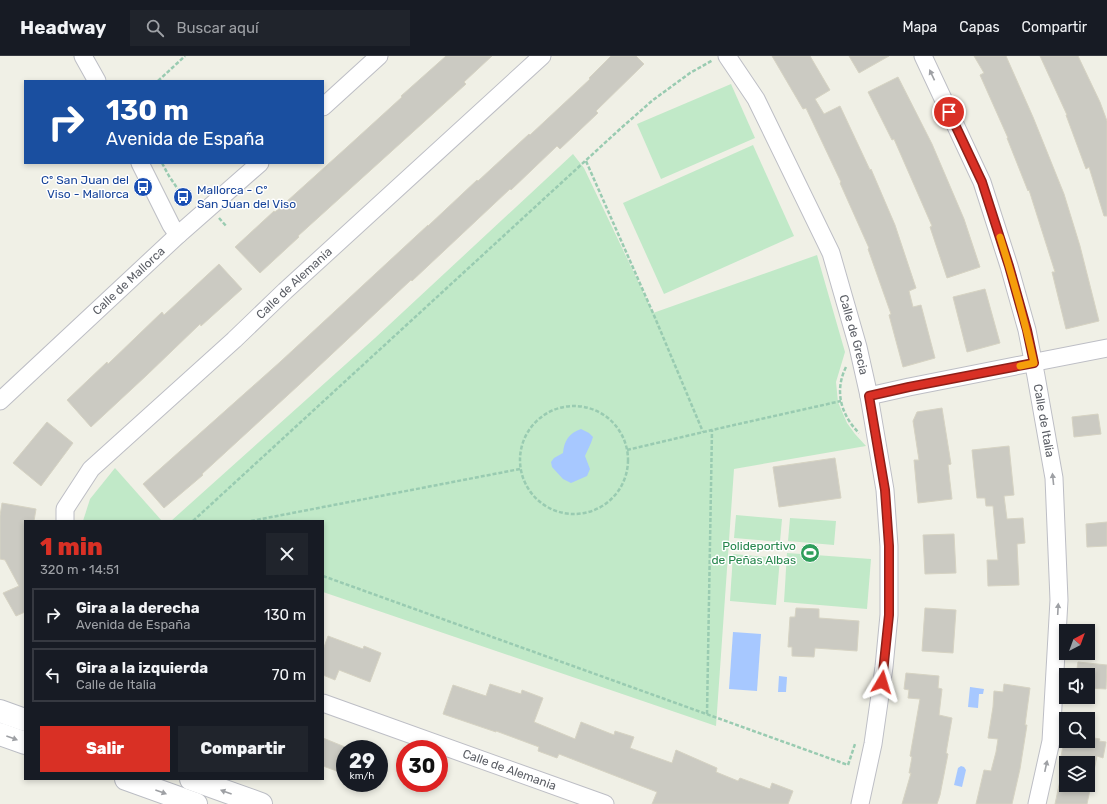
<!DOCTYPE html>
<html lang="es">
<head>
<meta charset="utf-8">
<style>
	:root { --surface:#171b24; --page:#20242c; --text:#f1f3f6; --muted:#9ea1a6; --line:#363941; --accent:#d93025 }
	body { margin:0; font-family:Rubik,sans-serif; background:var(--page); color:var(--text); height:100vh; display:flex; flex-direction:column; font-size:15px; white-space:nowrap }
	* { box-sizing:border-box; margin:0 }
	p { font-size:13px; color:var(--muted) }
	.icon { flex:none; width:22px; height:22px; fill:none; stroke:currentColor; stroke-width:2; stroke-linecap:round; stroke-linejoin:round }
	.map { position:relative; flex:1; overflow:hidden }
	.drawer { position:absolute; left:24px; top:464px; width:300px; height:260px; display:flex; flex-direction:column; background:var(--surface); border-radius:0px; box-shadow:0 2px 6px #0003 }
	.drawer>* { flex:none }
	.top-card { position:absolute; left:24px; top:24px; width:300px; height:84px; border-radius:0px; box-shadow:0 2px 6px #0003; background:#1a4fa0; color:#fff; overflow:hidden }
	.needle { width:26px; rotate:41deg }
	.fabs { position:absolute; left:1059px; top:568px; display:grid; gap:8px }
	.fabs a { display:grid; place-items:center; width:36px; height:36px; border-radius:0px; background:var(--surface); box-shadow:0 2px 6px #0003; font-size:20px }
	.speed { position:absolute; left:336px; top:684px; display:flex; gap:8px; font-size:20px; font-weight:700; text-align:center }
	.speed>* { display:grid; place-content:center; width:52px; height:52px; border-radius:50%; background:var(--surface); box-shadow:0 2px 6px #0003; line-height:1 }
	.speed small { font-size:10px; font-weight:400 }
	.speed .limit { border:6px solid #d22; background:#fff; color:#111 }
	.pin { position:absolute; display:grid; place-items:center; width:34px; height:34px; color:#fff; margin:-17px; border:2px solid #fff; border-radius:50%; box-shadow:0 1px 4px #0007 }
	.me { position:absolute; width:44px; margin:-22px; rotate:7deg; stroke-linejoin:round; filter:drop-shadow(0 0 3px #0008) }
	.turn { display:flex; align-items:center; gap:14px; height:84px; padding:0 16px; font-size:18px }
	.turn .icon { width:52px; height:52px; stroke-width:2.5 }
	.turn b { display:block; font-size:28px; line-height:34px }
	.round { display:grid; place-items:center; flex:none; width:42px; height:42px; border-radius:0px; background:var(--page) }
	.head { display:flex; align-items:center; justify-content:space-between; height:68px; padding:0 16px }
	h1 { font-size:24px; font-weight:800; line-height:30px; color:var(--accent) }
	.action { display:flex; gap:8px; margin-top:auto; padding:8px 16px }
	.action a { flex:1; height:46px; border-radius:0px; background:var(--accent); color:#fff; font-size:16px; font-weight:800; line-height:46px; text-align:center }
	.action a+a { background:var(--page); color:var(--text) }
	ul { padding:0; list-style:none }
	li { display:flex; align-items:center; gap:12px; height:54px; margin:0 8px 6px; padding:0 8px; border:2px solid var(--line); border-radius:0px }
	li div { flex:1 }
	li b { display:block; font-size:15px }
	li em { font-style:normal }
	header { display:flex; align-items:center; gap:24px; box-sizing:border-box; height:56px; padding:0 20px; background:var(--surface); border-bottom:1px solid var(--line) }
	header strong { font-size:19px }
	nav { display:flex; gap:22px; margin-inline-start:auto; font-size:14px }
	.search { width:280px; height:36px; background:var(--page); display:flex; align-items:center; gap:10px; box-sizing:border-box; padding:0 14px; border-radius:0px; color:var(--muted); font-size:15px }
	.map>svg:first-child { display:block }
	.green { fill:#c1e9c8 }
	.water { fill:#a7c8ff }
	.building { fill:#cbcac2; stroke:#d6d3c3; fill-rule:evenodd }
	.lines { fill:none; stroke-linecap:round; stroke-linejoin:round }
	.street-casing { stroke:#bdbec5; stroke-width:19 }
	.secondary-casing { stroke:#bbbdc4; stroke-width:24 }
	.path { stroke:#99cbb1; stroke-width:2.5; stroke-dasharray:4 2; stroke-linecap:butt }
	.street { stroke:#fff; stroke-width:17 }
	.secondary { stroke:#fff; stroke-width:22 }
	.oneway { fill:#9ea0a4 }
	.route-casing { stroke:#8d1f18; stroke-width:10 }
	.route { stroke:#d93025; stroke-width:7 }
	.slow { stroke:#f59e0b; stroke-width:7 }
	.labels { text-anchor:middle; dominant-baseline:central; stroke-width:3; stroke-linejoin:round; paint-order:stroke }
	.transit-label { font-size:12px; fill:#164399; stroke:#fff; text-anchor:end }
	.street-label { font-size:12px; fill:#5d6067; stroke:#fff }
	.leisure-label { font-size:12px; fill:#27864d; stroke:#fff; text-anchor:end }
</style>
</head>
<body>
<header>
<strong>Headway</strong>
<div class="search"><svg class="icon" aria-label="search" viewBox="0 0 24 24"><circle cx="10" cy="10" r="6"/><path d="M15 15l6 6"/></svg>Buscar aquí</div>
<nav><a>Mapa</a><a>Capas</a><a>Compartir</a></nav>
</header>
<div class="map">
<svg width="1107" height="748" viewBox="0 0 1107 748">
	<rect width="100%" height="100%" fill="#f0f0e6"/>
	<!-- green -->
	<g class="green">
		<polygon points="731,28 755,82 661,123 637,68"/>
		<polygon points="753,89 794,180 664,238 623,147"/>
		<polygon points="573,98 584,112 653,257 817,199 845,296 836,326 838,346 847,367 855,378 866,390 734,413 716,670 323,536 323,465 171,465 375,282"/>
		<polygon points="115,412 162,465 83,465 90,443"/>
		<polygon points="736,459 782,463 780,486 734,482"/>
		<polygon points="790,462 836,465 834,489 788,485"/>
		<polygon points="787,497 871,503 867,553 784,546"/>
		<polygon points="733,498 780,502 776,549 730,545"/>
	</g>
	<!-- water -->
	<g class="water">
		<path d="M581 373 589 377 593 381C591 388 588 393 585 400L590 413 587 420 571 427 563 423 552 411 551 406 554 402 563 397C564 385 569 377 581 373Z"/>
		<polygon points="733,576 761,578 757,635 729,633"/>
		<polygon points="779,620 787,621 786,636 778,636"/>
		<polygon points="970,631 984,633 983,638 979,638 978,652 968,651"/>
		<polygon points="961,710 964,711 966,714 962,731 954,729 958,712"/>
	</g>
	<!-- building -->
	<g class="building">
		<polygon points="446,0 492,0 464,26 466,28 298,180 299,181 260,217 235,191 274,155 275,156 346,92 402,41 401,40"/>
		<polygon points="611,0 636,0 644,8 596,55 598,57 560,93 557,90 511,134 510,133 412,225 411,224 300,328 202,418 203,419 164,452 143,428 280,306 428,169 428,170 477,124 478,125 529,78 530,79 590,23 589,22"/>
		<polygon points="772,0 810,0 830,34 815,43 824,58 840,50 870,114 871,113 895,169 916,232 909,235 913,251 921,249 935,302 903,311 889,259 891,258 868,193 869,192 840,127 841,126 806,52 803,53"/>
		<polygon points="849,0 889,0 859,17"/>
		<polygon points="974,0 1006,0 1033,61 1064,138 1080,190 1099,265 1066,273 1052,216 1055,216 1029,134 1028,135 1007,82 1008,82 980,19 984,17"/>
		<polygon points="1040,0 1078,0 1100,46 1107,65 1107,160 1104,160 1089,111 1086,113 1066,59 1067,59"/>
		<polygon points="898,21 932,88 964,163 980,211 947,222 930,171 932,170 894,83 892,84 868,36"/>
		<polygon points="219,208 242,233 201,270 200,268 147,319 91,371 67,344 107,306 108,308 162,256 164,259"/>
		<polygon points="985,233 1000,287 967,296 953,241"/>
		<polygon points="942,352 951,408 948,409 952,443 918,447 914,404 919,404 913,365 917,356"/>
		<polygon points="1098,358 1101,378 1074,381 1072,361"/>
		<polygon points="47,366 73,387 41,430 13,407"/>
		<polygon points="1009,390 1014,439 1004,440 1007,463 1023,462 1025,487 1017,488 1019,529 988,530 987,504 998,504 993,450 986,450 985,442 977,442 972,394"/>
		<polygon points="835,402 841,442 779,451 773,411"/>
		<polygon points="2,447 36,453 34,465 25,465 25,556 16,560 3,537 19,530 5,504 0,503 0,460"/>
		<polygon points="1107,466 1107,490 1087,491 1086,468"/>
		<polygon points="954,478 956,517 925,518 923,479"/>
		<polygon points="796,552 819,553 819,562 859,565 857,595 815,592 814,601 792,600 792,591 788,591 790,561 795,561"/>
		<polygon points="925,552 956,554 953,597 922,595"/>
		<polygon points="328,580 363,593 364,590 381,597 370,626 339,614 335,624 323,619 323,594"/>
		<polygon points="1078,606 1107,609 1106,633 1088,632 1088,619 1076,619"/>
		<polygon points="906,617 939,620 938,632 942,633 939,659 952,662 946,697 948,698 940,739 937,748 902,748 911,717 909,717 912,701 910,700 920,643 908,642 909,634 904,633"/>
		<polygon points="490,628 521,638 522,634 543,642 534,666 575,683 581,666 614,679 615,675 634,681 630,692 672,707 676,694 717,712 716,716 738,725 740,722 770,733 772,727 793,735 788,748 652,748 657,736 559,698 557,702 538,695 539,691 496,675 496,676 443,658 453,629 486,640"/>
		<polygon points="1004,628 1030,632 1025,669 1027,669 1020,713 1012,748 976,748 984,714 991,715 996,696 998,683 988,682 993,651 994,635 1003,636"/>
		<path d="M1066 676V685H1088V681L1100 683 1099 685 1106 686 1103 702 1097 700 1087 748H1055L1065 701 1061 700ZM1066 707H1088V729H1066Z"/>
		<polygon points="323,682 345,691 345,718 323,710"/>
	</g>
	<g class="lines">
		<defs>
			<g id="street">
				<polyline points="83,0 97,25"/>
				<path id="s1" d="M727 0 756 43 831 197 858 291 869 340 885 434 889 490V559L884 611 873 688 860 748"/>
				<path id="s2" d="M923 0 982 126 1009 210 1027 274 1036 320 1054 422 1059 544 1051 685 1037 748"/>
				<polyline points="323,51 379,0"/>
				<polyline points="140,107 171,169 178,179"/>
				<polyline points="869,340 909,331 1107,292"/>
				<path id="s3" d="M0 345 178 179 260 107"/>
				<path id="s4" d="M65 465V453L91 413 234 284 285 235 542 0"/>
				<path id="s5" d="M323 647 605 748"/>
			</g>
			<g id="secondary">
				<polyline points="0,655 25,664"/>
				<polyline points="0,678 25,687"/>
				<polyline points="126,723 196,748"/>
				<polyline points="191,723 261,748"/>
			</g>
		</defs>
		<!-- street casing -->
		<use href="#street" class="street-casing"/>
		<!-- secondary casing -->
		<use href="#secondary" class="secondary-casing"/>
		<!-- path -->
		<g class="path">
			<polyline points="158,25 185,0"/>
			<polyline points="586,105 653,257 703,376"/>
			<polyline points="162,107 169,120 188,148 189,147"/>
			<polyline points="219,162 227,171"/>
			<path d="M846 311C834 335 841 359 859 377"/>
			<circle cx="574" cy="404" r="54"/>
			<polyline points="627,394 712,374 841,345"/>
			<polyline points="193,465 620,73 653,44 690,17 713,4"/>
			<polyline points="251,465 520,413"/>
			<polyline points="323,520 848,709 855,688"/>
			<polyline points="707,658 712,374"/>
		</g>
		<!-- street -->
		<use href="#street" class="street"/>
		<!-- secondary -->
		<use href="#secondary" class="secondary"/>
	</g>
	<!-- one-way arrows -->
	<defs><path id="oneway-solid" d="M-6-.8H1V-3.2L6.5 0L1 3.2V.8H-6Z"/></defs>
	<g class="oneway">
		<use href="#oneway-solid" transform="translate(932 19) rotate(-115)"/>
		<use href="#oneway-solid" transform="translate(1053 423) rotate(-96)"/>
		<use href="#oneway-solid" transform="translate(1058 553) rotate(-87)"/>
		<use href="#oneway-solid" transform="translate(12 682) rotate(20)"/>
		<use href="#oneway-solid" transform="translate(1046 710) rotate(-78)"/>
		<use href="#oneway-solid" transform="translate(161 736) rotate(20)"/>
		<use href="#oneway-solid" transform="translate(226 736) rotate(-160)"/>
	</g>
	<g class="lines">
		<defs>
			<polyline id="route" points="882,626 889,559 889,490 885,434 869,340 909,331 1034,307 1027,274 1009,210 982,126 949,56"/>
		</defs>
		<!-- route casing -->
		<use href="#route" class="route-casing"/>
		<!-- route -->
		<use href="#route" class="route"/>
		<!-- slow -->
		<path class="slow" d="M1000 181C1013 223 1025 265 1034 307L1020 310"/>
	</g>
	<!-- icons -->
	<defs>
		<symbol id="bus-disc" viewBox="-11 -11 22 22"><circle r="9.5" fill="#1a4fb4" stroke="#fff"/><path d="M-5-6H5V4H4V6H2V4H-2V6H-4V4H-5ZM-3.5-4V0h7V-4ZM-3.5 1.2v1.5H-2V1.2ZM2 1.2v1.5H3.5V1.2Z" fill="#fff"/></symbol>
		<symbol id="stadium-disc" viewBox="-11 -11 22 22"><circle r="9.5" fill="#2e9e5b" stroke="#fff"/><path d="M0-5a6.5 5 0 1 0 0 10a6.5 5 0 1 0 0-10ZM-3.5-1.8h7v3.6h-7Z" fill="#fff"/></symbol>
	</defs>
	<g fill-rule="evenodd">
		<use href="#bus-disc" x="132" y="120" width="22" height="22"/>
		<use href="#bus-disc" x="172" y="130" width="22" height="22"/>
		<use href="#stadium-disc" x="799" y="486" width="22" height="22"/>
	</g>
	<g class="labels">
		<!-- transit labels -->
		<g class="transit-label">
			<text x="129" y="124">Cº San Juan del<tspan x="129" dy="14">Viso - Mallorca</tspan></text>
			<text x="197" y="134" text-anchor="start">Mallorca - Cº<tspan x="197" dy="14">San Juan del Viso</tspan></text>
		</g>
		<!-- street labels -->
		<g class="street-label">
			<text stroke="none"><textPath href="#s3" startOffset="176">Calle de Mallorca</textPath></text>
			<text stroke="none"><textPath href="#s4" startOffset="335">Calle de Alemania</textPath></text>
			<text stroke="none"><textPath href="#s1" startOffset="308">Calle de Grecia</textPath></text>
			<text stroke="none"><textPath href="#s2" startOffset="386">Calle de Italia</textPath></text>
			<text stroke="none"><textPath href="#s5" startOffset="198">Calle de Alemania</textPath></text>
		</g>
		<!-- leisure labels -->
		<g class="leisure-label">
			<text x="796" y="490">Polideportivo<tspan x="796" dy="14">de Peñas Albas</tspan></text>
		</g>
	</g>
</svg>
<div class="fabs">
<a><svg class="needle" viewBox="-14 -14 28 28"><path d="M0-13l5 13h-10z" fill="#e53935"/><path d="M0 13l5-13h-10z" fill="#9ea1a6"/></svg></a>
<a><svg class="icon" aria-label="sound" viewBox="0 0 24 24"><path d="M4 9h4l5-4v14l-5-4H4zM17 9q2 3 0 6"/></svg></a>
<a><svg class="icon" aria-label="search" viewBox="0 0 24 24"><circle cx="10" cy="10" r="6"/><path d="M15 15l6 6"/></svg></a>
<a><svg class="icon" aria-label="layers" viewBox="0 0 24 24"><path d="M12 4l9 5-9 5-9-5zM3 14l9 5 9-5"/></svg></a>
</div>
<div class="speed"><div>29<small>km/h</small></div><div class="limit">30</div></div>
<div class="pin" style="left:949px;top:56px;background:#d93025"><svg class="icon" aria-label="arrive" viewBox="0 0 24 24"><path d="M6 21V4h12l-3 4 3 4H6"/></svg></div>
<svg class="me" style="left:882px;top:626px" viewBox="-20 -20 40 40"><path d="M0-17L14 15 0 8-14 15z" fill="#d93025" stroke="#fff" stroke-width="4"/></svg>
<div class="top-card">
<div class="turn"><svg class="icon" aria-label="right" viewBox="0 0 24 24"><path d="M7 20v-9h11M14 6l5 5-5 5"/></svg><div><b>130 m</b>Avenida de España</div></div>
</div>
<section class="drawer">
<div class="head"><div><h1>1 min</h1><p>320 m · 14:51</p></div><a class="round"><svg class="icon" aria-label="close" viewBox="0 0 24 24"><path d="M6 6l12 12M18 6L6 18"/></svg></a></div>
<ul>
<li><svg class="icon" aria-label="right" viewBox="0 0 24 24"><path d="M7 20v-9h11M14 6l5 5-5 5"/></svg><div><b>Gira a la derecha</b><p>Avenida de España</p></div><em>130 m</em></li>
<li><svg class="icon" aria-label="left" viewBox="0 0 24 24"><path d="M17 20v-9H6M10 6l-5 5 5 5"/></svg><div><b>Gira a la izquierda</b><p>Calle de Italia</p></div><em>70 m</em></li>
</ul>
<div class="action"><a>Salir</a><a>Compartir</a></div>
</section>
</div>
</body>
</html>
